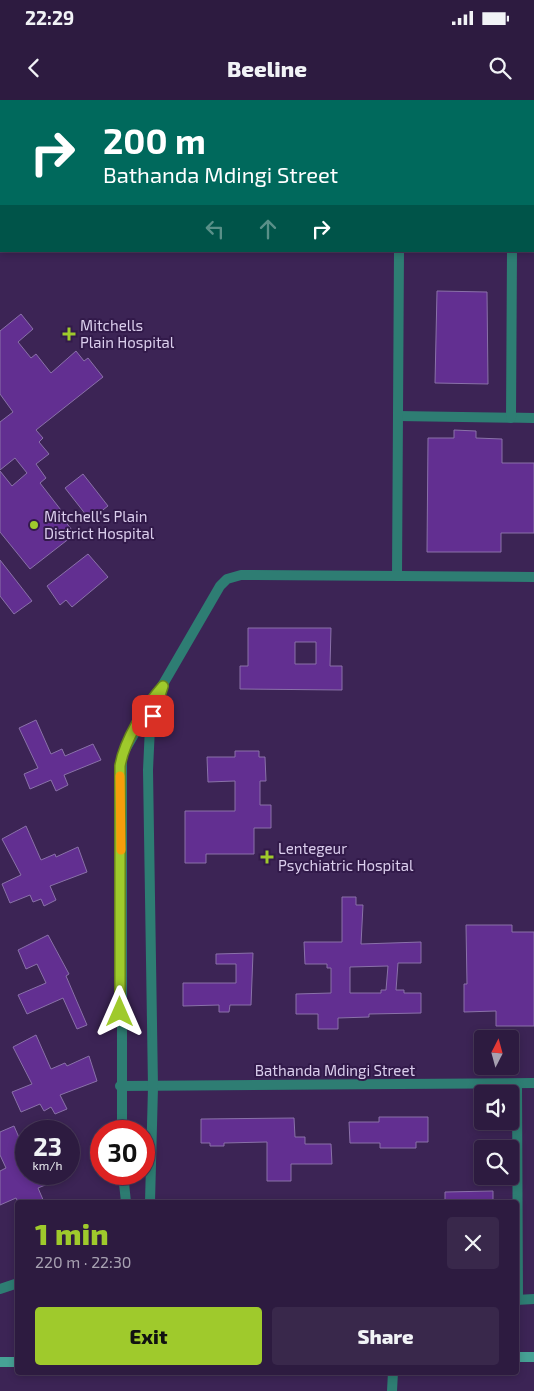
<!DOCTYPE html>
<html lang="en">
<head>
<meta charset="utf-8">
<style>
	:root { --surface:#2d1b40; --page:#39284b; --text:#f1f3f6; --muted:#a7a1b1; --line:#483959; --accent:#9fca2c }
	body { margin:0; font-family:"Exo 2",sans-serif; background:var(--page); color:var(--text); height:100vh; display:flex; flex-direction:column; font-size:19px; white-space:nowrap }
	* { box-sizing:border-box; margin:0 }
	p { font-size:16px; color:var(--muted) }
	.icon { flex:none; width:28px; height:28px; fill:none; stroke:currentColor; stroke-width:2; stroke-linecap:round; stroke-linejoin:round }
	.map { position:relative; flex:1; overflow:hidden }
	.drawer { position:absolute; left:15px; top:1100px; width:504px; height:175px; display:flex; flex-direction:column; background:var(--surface); border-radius:5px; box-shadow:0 2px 8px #0003,0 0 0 1px var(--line) }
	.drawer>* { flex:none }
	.banner { position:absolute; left:0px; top:0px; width:535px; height:152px; box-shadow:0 2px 8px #0003,0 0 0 1px var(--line); background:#00695c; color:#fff; overflow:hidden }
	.needle { width:32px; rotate:6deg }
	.tools { position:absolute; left:474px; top:930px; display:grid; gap:10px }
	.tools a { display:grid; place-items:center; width:45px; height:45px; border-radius:5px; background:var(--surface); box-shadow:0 2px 8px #0003,0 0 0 1px var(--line); font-size:25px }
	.speed { position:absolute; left:15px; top:1020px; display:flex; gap:10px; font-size:25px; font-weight:700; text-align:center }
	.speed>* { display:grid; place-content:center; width:65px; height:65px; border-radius:50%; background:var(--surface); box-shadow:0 2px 8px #0003,0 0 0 1px var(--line); line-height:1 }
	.speed small { font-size:12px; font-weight:400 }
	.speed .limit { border:8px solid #d22; background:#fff; color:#111 }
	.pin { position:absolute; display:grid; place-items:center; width:42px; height:42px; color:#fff; margin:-21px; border-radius:10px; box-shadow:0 2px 8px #0006 }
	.me { position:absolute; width:55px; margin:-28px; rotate:0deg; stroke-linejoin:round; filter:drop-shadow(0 0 4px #0008) }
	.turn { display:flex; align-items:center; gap:18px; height:105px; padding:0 20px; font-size:22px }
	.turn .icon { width:65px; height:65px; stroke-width:2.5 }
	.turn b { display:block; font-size:35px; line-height:42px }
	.lanes { display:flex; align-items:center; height:48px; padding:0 20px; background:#0003; justify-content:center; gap:25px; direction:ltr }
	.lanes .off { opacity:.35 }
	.round { display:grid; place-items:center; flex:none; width:52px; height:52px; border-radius:5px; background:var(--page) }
	.headline { display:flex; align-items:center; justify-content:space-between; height:85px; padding:0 20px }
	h1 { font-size:30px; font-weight:800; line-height:38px; color:var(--accent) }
	.cta { display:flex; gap:10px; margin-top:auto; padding:10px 20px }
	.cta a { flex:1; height:58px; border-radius:5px; background:var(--accent); color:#111; font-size:20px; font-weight:800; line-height:58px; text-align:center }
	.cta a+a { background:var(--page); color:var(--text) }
	.status { display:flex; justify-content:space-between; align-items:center; height:35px; padding:0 25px; background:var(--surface); direction:ltr }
	.status svg { height:14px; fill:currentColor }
	header { display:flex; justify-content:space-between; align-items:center; height:65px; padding:0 20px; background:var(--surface); font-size:22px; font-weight:800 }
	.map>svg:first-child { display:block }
	.building { fill:#622f91; stroke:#8a71a9; fill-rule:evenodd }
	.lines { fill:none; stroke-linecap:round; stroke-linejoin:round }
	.minor { stroke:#2e7d73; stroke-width:10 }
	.secondary { stroke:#46a195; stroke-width:10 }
	.route-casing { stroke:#67831d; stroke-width:12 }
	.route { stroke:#9fca2c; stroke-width:9 }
	.slow { stroke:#f59e0b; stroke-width:9 }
	.poi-dot { fill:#9fca2c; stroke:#321a4a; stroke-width:2 }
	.labels { text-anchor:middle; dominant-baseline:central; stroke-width:4; stroke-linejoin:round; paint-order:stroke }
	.poi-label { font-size:15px; fill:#dbceed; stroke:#321a4a; text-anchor:start }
	.street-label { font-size:15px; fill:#dbceed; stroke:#321a4a }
</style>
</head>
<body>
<div class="status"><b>22:29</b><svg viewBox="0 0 49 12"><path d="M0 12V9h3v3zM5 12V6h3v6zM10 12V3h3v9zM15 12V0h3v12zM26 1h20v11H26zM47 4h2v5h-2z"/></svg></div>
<header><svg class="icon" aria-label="back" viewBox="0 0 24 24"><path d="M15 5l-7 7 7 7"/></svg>Beeline<svg class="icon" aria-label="search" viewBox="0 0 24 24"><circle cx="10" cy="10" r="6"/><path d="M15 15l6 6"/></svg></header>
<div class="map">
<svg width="534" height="1291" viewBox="0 0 534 1291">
	<rect width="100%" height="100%" fill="#3c2455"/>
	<!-- building -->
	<g class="building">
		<polygon points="437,191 487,192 488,284 435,283"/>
		<polygon points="21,214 33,229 18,242 31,258 36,254 51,273 76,251 84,261 88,258 103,277 36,330 43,338 39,342 49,354 36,364 46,378 40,383 64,414 61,416 75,434 30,469 0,432 0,371 12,386 27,373 15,358 0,370 0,322 13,312 0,294 0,231"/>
		<polygon points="454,330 476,331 476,338 502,339 502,363 534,363 534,433 501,433 501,452 427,452 428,338 454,338"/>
		<polygon points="83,374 108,406 90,420 65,388"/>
		<polygon points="88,454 108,477 72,507 66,500 60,505 47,486"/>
		<polygon points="0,460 32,501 14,514 0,496"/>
		<path d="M248 528H331L330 566H342V590L240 589V566H248ZM295 542H316V564H295Z"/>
		<polygon points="36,620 51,654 62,649 65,656 93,644 101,660 64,675 68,685 56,691 51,680 30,689 24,674 38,668 19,628"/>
		<polygon points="235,651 259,651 259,657 265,657 266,681 260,681 260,705 271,705 271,728 254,728 254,754 206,754 206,763 185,763 185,711 235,711 235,681 208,682 207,657 235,657"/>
		<polygon points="26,726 41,760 55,754 56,757 78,747 87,772 50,786 56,800 44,806 41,799 33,802 30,795 10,803 2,784 21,775 2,739"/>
		<path d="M342 797H356V805H363L361 844 421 842V863H398L396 890H404V893H421V913L369 914V917L338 918V929H318V914H296V894L331 893V868H327V864H305L304 842H342ZM388 866 386 890H381V893H350V867Z"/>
		<polygon points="466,825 512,825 512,832 534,832 534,926 496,926 496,911 464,912 464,884 467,884"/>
		<polygon points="48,835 69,874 66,876 87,925 77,929 63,898 27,914 18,895 46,883 37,864 26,869 18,850"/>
		<polygon points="253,853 251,905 230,905 229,912 219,912 219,905 183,906 183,883 236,883 236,864 216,864 216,854"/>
		<polygon points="36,935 51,969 65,963 67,966 89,956 97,981 60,995 67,1009 55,1014 51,1007 44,1011 40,1004 21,1012 12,992 32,984 13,947"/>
		<polygon points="379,1017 428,1017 428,1042 416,1042 416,1048 380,1048 380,1043 350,1043 349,1022 379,1022"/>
		<polygon points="294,1018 295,1037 305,1037 305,1044 331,1044 332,1064 291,1064 291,1081 267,1081 267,1042 224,1043 224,1046 210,1046 210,1043 201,1043 201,1019"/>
		<polygon points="14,1026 24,1049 21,1050 26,1061 26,1074 72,1074 38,1088 44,1102 18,1102 16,1098 0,1105 0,1071 6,1068 0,1055 0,1032"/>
		<polygon points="493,1091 493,1102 445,1102 445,1092"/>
	</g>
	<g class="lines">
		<!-- minor -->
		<g class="minor">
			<polyline points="334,0 334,1"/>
			<polyline points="398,316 534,318"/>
			<polyline points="511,318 512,151"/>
			<polyline points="397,476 399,151"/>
			<polyline points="517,984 518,1200"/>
			<polyline points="120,986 534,983"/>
			<polyline points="122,1031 122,655 220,486 227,479 241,475 534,477"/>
			<polyline points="123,1074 126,1102"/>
			<polyline points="150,1102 153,987 148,670 150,627 161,595"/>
			<polyline points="0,1189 18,1183"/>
			<polyline points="516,1200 534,1199"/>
			<polyline points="392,1291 393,1272"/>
		</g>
		<!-- secondary -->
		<g class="secondary">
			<polyline points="516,1257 534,1257"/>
			<polyline points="0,1262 18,1262"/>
		</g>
	</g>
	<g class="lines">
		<defs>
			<path id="route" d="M120 912V666C124 641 146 605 163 586L153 616"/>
		</defs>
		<!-- route casing -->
		<use href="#route" class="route-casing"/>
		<!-- route -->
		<use href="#route" class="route"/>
		<!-- slow -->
		<polyline class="slow" points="120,676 121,750"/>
	</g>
	<!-- markers -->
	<g class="poi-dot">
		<path d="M66.5 226.5h5v5h5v5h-5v5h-5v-5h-5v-5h5z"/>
		<circle cx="34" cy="425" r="5"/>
		<path d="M264.5 749.5h5v5h5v5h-5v5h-5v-5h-5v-5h5z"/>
	</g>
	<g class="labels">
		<!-- poi labels -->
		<g class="poi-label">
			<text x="80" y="225">Mitchells<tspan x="80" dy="17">Plain Hospital</tspan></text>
			<text x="44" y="416">Mitchell's Plain<tspan x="44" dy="17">District Hospital</tspan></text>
			<text x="278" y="748">Lentegeur<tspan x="278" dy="17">Psychiatric Hospital</tspan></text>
		</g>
		<!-- street labels -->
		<g class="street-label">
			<text x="335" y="970">Bathanda Mdingi Street</text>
		</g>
	</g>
</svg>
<div class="tools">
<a><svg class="needle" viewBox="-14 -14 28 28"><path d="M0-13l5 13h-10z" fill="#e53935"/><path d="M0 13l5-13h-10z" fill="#a7a1b1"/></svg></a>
<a><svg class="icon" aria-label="sound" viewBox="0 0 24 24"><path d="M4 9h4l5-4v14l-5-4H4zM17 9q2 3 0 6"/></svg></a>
<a><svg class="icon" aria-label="search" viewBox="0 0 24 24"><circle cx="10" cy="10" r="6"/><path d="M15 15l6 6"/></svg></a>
</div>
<div class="speed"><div>23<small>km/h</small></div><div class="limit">30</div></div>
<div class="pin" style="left:153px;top:616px;background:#d93025"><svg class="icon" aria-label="arrive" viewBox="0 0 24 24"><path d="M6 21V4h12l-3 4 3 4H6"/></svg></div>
<svg class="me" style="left:120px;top:912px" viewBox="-20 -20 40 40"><path d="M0-17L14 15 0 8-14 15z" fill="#9fca2c" stroke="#fff" stroke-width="4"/></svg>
<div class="banner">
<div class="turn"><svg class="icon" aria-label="right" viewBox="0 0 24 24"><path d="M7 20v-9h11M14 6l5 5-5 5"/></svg><div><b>200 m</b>Bathanda Mdingi Street</div></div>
<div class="lanes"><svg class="icon off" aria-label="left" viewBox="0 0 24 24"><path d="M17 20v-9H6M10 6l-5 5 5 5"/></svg><svg class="icon off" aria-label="ahead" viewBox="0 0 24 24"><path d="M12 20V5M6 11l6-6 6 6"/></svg><svg class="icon" aria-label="right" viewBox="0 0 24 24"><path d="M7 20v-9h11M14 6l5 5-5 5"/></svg></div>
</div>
<section class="drawer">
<div class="headline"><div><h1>1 min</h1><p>220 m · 22:30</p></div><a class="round"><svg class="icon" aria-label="close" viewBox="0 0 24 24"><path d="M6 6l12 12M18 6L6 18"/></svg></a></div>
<div class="cta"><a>Exit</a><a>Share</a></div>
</section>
</div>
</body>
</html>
